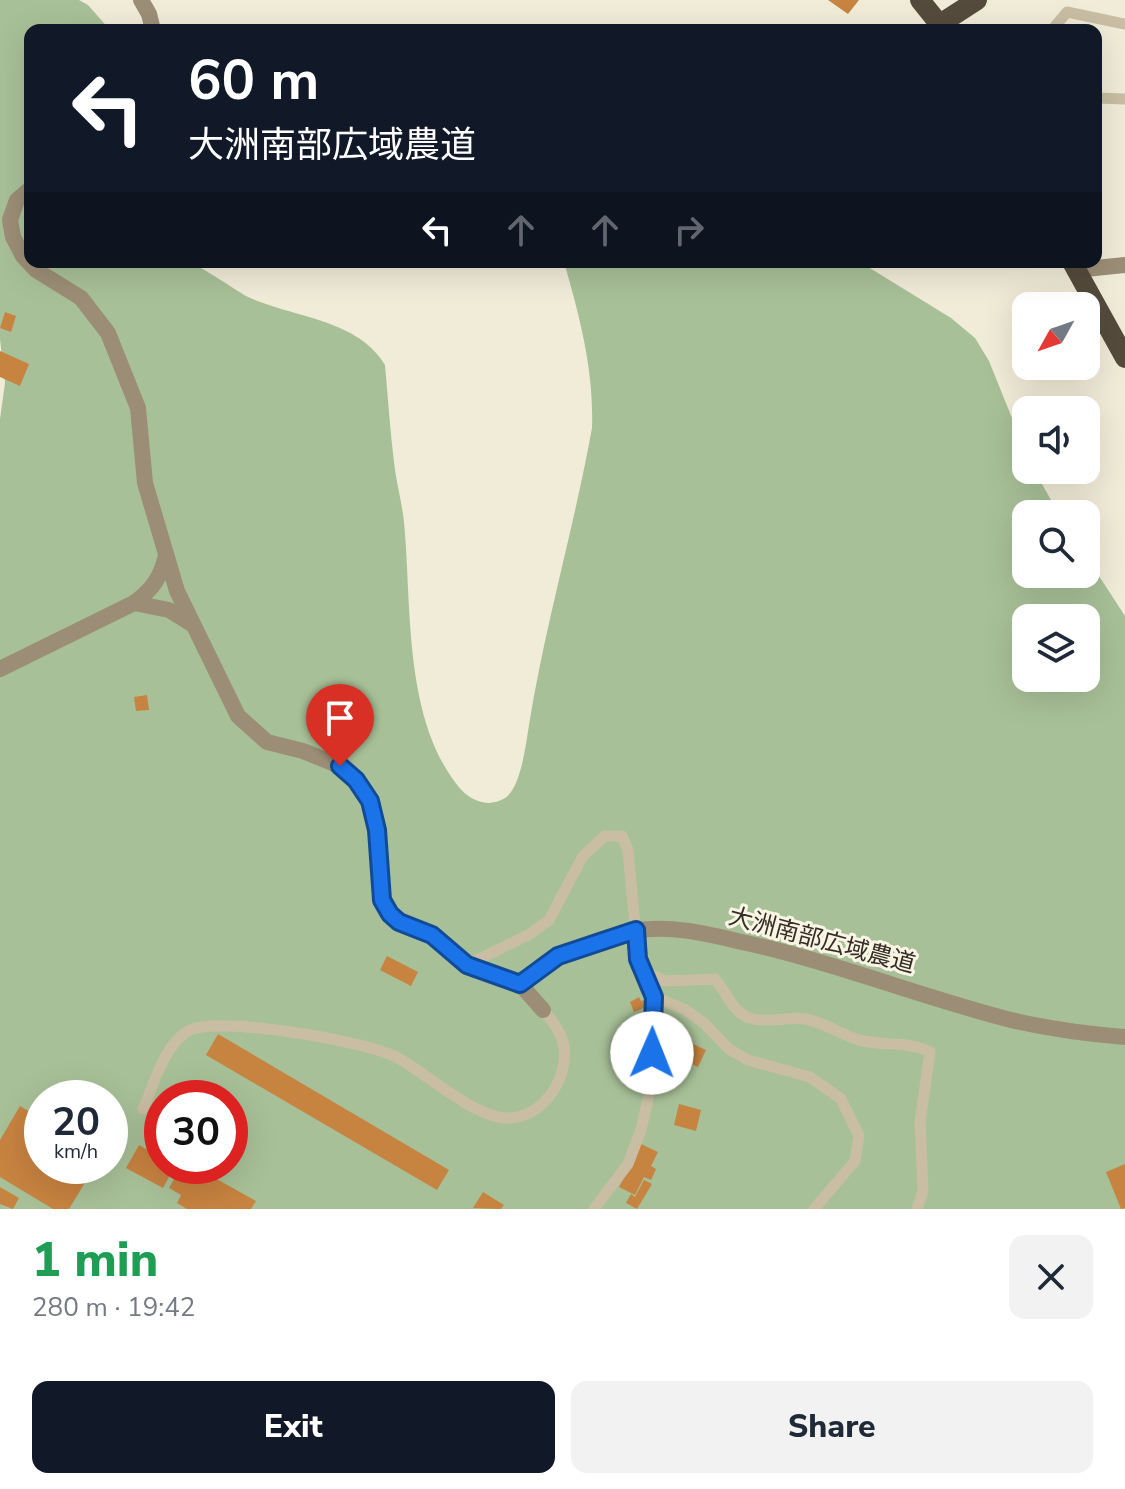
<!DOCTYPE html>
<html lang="en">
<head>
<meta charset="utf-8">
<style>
	:root { --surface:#fff; --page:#f2f2f3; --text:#1f2937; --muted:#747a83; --accent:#111827 }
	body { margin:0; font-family:"Nunito Sans","Noto Sans JP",sans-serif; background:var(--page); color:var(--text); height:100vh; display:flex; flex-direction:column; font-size:30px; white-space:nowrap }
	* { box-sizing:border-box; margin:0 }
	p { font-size:26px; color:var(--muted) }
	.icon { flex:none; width:44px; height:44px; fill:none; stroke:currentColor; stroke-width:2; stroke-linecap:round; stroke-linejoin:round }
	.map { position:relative; height:1209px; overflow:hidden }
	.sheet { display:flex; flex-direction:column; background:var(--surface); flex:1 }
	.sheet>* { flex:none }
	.banner { position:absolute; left:24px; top:24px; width:1078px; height:244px; border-radius:16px; box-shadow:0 8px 32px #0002; background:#111827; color:#fff; overflow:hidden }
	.needle { width:52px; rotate:230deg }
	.tools { position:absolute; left:1012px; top:292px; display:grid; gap:16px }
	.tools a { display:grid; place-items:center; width:88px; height:88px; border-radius:16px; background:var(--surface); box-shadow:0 8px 32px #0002; font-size:40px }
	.speed { position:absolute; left:24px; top:1080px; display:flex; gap:16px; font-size:40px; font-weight:700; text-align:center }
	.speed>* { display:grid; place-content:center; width:104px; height:104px; border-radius:50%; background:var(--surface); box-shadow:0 8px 32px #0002; line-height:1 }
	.speed small { font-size:20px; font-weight:400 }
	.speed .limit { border:12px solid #d22; background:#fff; color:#111 }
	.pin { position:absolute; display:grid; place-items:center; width:68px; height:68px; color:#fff; margin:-82px -34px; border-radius:50% 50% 50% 0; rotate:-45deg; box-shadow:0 0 8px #0007 }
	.pin .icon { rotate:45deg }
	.me { position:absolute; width:88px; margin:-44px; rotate:1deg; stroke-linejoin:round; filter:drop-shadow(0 0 6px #0008) }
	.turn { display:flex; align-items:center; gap:28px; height:168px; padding:0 32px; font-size:36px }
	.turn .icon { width:104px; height:104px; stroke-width:2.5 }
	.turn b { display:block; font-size:56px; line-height:68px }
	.lanes { display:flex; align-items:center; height:76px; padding:0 32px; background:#0003; justify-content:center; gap:40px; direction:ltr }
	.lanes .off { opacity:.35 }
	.round { display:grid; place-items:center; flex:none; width:84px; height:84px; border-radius:16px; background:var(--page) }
	.overview { display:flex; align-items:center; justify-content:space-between; height:136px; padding:0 32px }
	h1 { font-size:48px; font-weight:800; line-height:60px; color:#1e9e55 }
	.cta { display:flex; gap:16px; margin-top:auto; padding:16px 32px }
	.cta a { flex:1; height:92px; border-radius:16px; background:var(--accent); color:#fff; font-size:32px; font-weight:800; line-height:92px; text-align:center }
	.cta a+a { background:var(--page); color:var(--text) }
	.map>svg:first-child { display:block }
	.green { fill:#a8c098; fill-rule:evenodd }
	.building { fill:#c78340 }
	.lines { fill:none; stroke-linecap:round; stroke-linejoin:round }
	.street { stroke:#c9bea4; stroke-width:11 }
	.secondary { stroke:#9c8e76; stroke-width:16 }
	.highway { stroke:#554b3d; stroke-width:20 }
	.route-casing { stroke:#114b97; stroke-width:20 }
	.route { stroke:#1a73e8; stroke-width:14 }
	.labels { text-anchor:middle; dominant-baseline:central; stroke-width:6; stroke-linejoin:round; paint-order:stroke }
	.street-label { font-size:24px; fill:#342e26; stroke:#f9f5e4 }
</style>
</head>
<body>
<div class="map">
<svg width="1125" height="1209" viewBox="0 0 1125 1209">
	<rect width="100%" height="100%" fill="#f1ecd8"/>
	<!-- green -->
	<path class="green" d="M0 0H79L88 5 110 30H30V262C82 262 137 257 189 262 194 262 236 290 246 296 291 318 357 318 385 365 388 398 390 430 394 462 396 482 402 502 404 522 412 605 403 717 458 786 469 800 487 809 505 798 521 788 526 743 529 725 545 625 574 528 592 428 594 370 580 318 564 262H860L951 318 975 338 989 361 1026 453V470H1034L1059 514H1026V574H1086V556L1125 616V1209H0V419L5 383 0 339ZM1026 618H1086V678H1026ZM42 1098H110V1166H42ZM162 1098H230V1166H162Z"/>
	<!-- building -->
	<g class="building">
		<polygon points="828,0 859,0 848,14"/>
		<polygon points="5,312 16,316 11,332 0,328"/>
		<polygon points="0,351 29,364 20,386 0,377"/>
		<polygon points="147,695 149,710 136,711 134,697"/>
		<polygon points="387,956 418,972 411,986 380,970"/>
		<polygon points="639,997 641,1001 648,998 651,1005 634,1012 630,1002"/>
		<polygon points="218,1034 449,1170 437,1190 206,1055"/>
		<polygon points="693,1044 706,1050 698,1067 685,1061"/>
		<polygon points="679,1104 701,1110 696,1131 674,1125"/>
		<polygon points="20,1106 42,1119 42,1166 95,1166 69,1209 53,1209 0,1177 0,1140"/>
		<polygon points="641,1144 658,1152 651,1166 656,1169 651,1180 644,1177 635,1195 619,1187"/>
		<polygon points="139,1145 162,1158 162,1166 175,1166 163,1188 126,1168"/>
		<polygon points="1125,1164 1125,1208 1121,1209 1106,1172"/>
		<polygon points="197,1168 256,1201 251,1209 187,1209 177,1203 181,1195 169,1188 178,1172 190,1179"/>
		<polygon points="644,1180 652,1184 637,1209 626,1203 631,1194 635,1197"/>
		<polygon points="0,1187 19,1198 13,1209 0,1204"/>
		<polygon points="483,1192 504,1205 501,1209 473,1208"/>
	</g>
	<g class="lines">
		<!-- street -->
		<g class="street">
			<polyline points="1052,30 1067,12 1125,24"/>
			<polyline points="1096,98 1125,99"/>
			<polyline points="467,965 530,934 549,920 583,856 605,836 622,836 628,850 638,959 654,997 653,1077 641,1130 628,1164 594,1209"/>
			<path d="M647 973 665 981 715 979C727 992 729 1007 745 1016 761 1025 788 1016 806 1019 827 1023 844 1037 863 1041 887 1046 908 1041 930 1052L920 1122 923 1191 917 1209"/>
			<polyline points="654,997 684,1009 704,1023 729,1049 748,1060 810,1077 841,1099 859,1136 855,1161 814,1209"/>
			<path d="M143 1109C154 1085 163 1046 188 1031 216 1015 365 1041 396 1057 427 1073 472 1117 507 1118 542 1119 569 1079 564 1046 561 1031 552 1021 543 1010"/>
		</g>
		<!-- secondary -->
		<g class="secondary">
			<polyline points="141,0 149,14 153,30"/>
			<polyline points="30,189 17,200 10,220 13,237 23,256 36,270 81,298 108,333 138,408 145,483 177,591 238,716 267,742 303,751 340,766 356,780 370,801 377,830 382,900 390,914 399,922 432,935 467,965 520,984 543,1010"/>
			<polyline points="1076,270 1125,265"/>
			<path d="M166 556C160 578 153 589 134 603L169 610 190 623"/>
			<polyline points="0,669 134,603"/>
			<path d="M520 984C557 956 587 940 634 931 668 924 709 934 742 942 834 962 921 997 1011 1020 1049 1029 1086 1034 1125 1037"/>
		</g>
		<!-- highway -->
		<g class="highway">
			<polyline points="920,0 944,30"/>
			<polyline points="940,24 977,0"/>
			<polyline points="1072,262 1125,358"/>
		</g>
	</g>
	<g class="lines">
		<defs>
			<polyline id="route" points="340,766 356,780 370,801 377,830 382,900 390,914 399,922 432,935 467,965 520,984 558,956 636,930 638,959 654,997 652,1053"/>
		</defs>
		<!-- route casing -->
		<use href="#route" class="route-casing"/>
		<!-- route -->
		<use href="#route" class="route"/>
	</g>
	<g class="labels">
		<!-- street labels -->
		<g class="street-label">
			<text transform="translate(822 940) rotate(15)">大洲南部広域農道</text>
		</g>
	</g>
</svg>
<div class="tools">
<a><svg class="needle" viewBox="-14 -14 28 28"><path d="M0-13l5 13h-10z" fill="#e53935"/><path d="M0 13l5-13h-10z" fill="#747a83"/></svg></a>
<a><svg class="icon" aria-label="sound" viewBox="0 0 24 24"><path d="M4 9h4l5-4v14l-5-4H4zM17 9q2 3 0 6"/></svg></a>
<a><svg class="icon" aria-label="search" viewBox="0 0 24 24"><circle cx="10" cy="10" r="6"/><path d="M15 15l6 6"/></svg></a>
<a><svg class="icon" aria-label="layers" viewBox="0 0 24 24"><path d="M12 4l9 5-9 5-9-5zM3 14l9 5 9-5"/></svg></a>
</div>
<div class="speed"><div>20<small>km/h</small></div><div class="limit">30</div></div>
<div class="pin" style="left:340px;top:766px;background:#d93025"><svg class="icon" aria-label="arrive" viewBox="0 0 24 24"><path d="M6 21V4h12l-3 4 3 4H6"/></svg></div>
<svg class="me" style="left:652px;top:1053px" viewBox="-20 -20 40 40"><circle r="19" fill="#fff"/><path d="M0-13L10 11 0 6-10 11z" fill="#1a73e8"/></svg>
<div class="banner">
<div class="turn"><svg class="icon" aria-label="left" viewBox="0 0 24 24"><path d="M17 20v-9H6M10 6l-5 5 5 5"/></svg><div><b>60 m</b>大洲南部広域農道</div></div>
<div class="lanes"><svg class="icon" aria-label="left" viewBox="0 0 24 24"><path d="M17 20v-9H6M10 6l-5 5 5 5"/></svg><svg class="icon off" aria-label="ahead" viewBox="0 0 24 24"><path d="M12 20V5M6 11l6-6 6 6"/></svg><svg class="icon off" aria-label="ahead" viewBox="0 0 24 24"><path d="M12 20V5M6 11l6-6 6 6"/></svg><svg class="icon off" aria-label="right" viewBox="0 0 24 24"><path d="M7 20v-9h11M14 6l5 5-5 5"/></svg></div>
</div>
</div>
<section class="sheet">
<div class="overview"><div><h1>1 min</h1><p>280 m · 19:42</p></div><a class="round"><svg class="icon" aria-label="close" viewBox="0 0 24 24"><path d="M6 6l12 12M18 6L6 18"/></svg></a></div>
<div class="cta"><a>Exit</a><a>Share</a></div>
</section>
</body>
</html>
